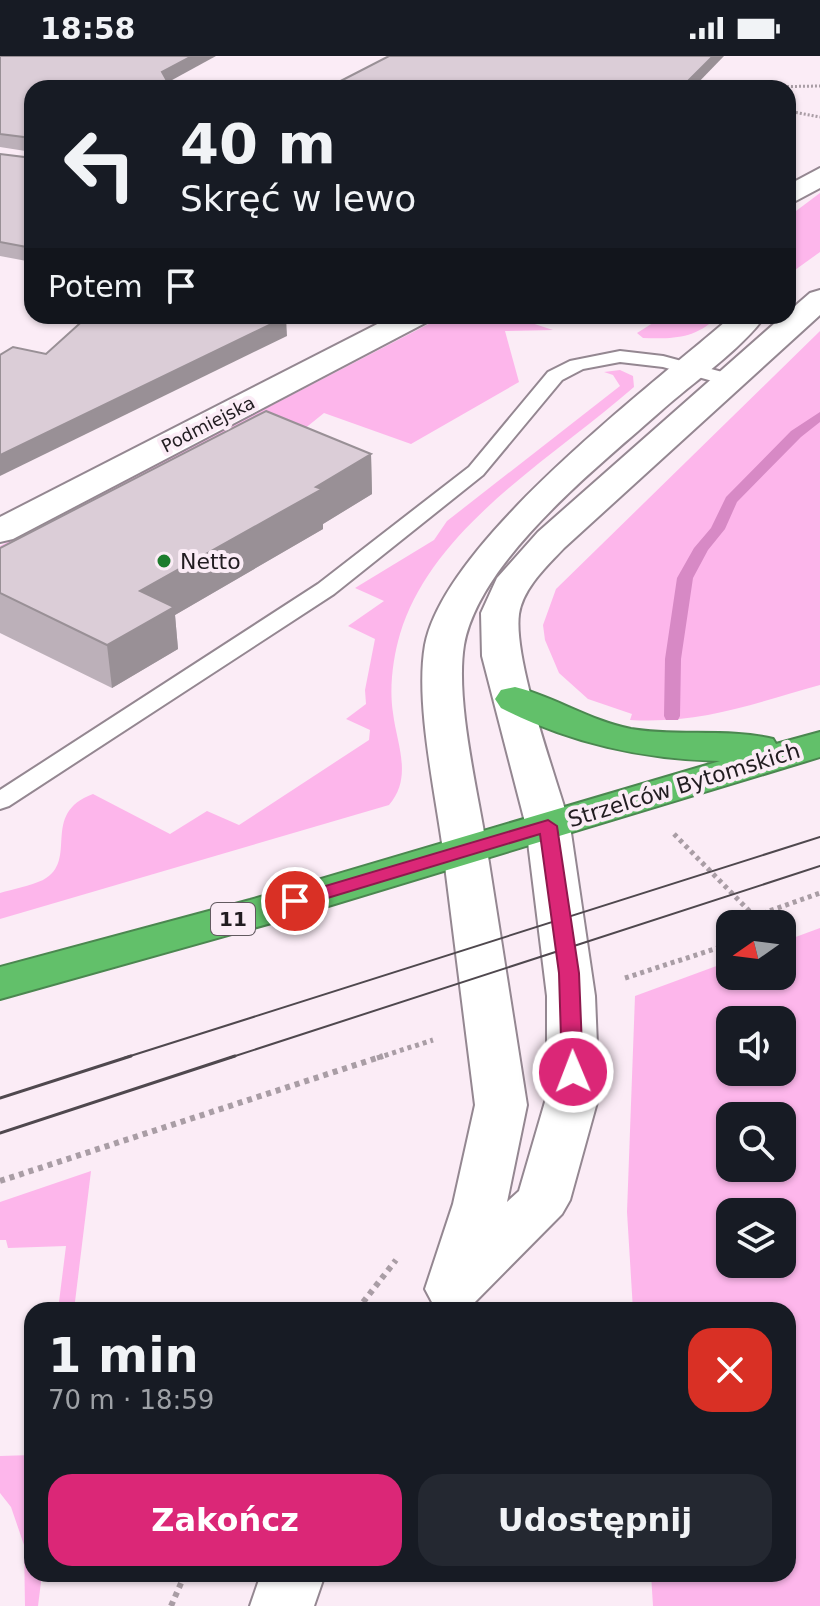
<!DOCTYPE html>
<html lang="pl">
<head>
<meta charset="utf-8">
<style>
	:root { --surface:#171b24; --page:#242831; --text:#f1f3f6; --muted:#9ea1a6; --accent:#db2777 }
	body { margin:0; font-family:"DejaVu Sans",sans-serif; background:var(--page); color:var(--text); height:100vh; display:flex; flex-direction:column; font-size:30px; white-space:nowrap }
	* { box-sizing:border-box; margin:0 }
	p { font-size:26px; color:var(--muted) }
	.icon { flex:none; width:44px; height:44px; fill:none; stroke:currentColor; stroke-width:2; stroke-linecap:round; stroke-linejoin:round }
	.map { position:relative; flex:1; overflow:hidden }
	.sheet { position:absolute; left:24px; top:1246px; width:772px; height:280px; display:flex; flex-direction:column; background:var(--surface); border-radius:24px; box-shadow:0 2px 6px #0004 }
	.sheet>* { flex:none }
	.top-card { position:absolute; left:24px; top:24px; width:772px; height:244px; border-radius:24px; box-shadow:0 2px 6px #0004; background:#171b24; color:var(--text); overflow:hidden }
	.needle { width:52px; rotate:256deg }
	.controls { position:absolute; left:716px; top:854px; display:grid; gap:16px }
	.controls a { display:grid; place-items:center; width:80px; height:80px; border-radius:16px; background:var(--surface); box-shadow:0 2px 6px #0004; font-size:40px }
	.pin { position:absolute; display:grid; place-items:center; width:68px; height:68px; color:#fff; margin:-34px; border:4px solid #fff; border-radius:50%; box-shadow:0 2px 8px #0007 }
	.me { position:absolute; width:88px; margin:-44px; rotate:359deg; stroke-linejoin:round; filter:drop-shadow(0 0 6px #0008) }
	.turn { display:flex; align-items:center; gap:28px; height:168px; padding:0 24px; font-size:36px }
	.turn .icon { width:104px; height:104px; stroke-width:2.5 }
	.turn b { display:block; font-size:56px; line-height:68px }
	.then { display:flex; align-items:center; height:76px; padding:0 24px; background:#0003; gap:16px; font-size:30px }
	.round { display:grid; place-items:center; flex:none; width:84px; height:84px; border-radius:24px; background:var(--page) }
	.overview { display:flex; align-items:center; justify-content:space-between; height:136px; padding:0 24px }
	h1 { font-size:48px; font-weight:600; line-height:60px }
	.primary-button { display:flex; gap:16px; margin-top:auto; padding:16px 24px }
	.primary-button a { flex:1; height:92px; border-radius:24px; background:var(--accent); color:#fff; font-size:32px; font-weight:600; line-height:92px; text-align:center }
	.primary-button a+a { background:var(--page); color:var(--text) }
	.status { display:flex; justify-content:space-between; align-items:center; height:56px; padding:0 40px; background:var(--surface); direction:ltr }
	.status svg { height:22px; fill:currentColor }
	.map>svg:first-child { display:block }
	.green { fill:#fdb6eb; fill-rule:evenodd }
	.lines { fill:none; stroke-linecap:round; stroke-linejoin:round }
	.stream { fill:#d789c5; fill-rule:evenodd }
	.lane-casing { stroke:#948791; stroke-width:4 }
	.street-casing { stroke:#948791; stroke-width:4 }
	.secondary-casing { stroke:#948791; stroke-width:4 }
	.highway-casing { stroke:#4b8750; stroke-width:4 }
	.path-far2 { stroke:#a99da5; stroke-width:3; stroke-dasharray:2 2; stroke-linecap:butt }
	.path-far1 { stroke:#a99da5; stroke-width:5; stroke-dasharray:4 4; stroke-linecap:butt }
	.path { stroke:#a99da5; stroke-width:6; stroke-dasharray:5 5; stroke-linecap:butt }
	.lane { fill:#fff; fill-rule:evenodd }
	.street { fill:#fff; fill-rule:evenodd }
	.secondary { fill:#fff; fill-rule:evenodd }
	.highway { fill:#62c06a; fill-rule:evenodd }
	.tram-far1 { stroke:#4f484e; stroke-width:2 }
	.tram { stroke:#4f484e; stroke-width:3 }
	.wall { fill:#bcb0b9 }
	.shaded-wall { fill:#999096 }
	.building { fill:#dbcdd7; stroke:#999096; stroke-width:2 }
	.route { fill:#db2777; stroke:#8e194d; stroke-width:2 }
	.poi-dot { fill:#1d7c2d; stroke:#fbecf6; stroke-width:3 }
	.labels { text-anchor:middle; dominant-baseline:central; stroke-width:8; stroke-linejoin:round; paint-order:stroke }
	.far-street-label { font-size:18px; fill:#211c20; stroke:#fbecf6 }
	.shield { fill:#fbecf6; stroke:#625a60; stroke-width:2 }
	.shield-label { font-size:20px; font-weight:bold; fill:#211c20 }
	.poi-label { font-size:22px; fill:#211c20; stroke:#fbecf6; text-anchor:start }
	.street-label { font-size:22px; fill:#211c20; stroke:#fbecf6 }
</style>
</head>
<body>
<div class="status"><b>18:58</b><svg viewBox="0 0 49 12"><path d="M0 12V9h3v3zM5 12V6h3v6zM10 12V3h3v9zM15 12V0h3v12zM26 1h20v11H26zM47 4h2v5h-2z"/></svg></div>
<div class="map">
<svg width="820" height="1550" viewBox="0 0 820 1550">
	<rect width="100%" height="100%" fill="#fbecf6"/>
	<!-- green -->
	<g class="green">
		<polygon points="820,137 820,196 788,219 788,161"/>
		<polygon points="444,260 510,260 553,274 505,275 519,326 411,388 324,357 298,378 0,537 0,490"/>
		<path d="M664 260H713L716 262C695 283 671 283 643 282L637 277Z"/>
		<path d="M820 275V629C752 648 702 668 630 664L632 658 588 643 559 617 545 584 543 569 556 533Z"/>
		<path d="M620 314 633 320 634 331C553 402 432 471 400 578 393 602 389 632 393 657 397 689 413 721 389 749L0 863V837C13 833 30 830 43 824 80 804 39 758 93 738L170 778 207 755 239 769 369 684 370 674 346 663 366 648 365 634 375 583 348 570 384 545 355 532 434 484 447 465 620 330 613 319 604 316Z"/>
		<path d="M820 872V1550H653L651 1518H788V1254H633L627 1156 635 940 730 905V920H782V886ZM730 964H782V1016H730ZM730 1060H782V1112H730ZM730 1156H782V1208H730Z"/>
		<polygon points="91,1115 74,1254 58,1254 66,1190 8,1192 6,1184 0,1184 0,1146"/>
		<polygon points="32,1399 32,1518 42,1518 38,1550 25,1550 24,1489 11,1451 0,1437 0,1400"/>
	</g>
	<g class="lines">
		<!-- stream -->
		<polygon class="stream" points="820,356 820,366 801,381 737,446 725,473 708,494 693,522 681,603 680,660 678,664 666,664 664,660 665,603 677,522 694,492 711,472 726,441 791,375"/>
		<defs>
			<polygon id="lane" points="620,295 663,300 737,320 739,324 730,330 663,311 620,306 583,313 562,324 483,419 334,538 9,750 0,753 0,734 318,528 469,411 548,316 570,305"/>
			<g id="street">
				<polygon points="820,112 820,132 788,149 788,129"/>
				<polygon points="393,260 431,260 427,266 13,483 0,486 0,461"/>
				<polygon points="548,757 564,761 570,770 595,940 599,1039 570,1144 562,1158 473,1248 455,1254 433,1248 425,1233 453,1148 475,1049 443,794 449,784 465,780 481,784 487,794 527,1049 507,1146 519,1135 547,1039 547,940 526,770 532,761"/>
				<polygon points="261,1518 325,1518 314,1550 250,1550"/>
			</g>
			<g id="secondary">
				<path d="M820 234V259L564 492C547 510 523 532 519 558 513 604 556 721 570 770L564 779 548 783 532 779 526 770 482 600 481 557 497 522 538 476 783 260H788V256L810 237Z"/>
				<path d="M732 260H765C744 291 691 328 662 354 599 410 479 504 464 589 455 645 478 736 487 794L481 804 465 808 449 804 443 794C435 735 415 646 425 589 445 485 650 331 732 260Z"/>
			</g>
			<path id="highway" d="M515 631C555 641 590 665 631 673 678 681 728 672 773 683L776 688 820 676V701L282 864 0 943V911L250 844 720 705C641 703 571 687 501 652L495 643 501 634Z"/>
		</defs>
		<!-- lane casing -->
		<use href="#lane" class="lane-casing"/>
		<!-- street casing -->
		<use href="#street" class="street-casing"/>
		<!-- secondary casing -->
		<use href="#secondary" class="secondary-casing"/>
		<!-- highway casing -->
		<use href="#highway" class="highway-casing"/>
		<!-- path-far2 -->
		<g class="path-far2">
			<polyline points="703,32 820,30"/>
			<polyline points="788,55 820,61"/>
		</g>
		<!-- path-far1 -->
		<g class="path-far1">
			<polyline points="674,778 762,868"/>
			<polyline points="755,860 820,837"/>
			<polyline points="625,922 730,888"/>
			<polyline points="377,1002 433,984"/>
		</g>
		<!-- path -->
		<g class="path">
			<polyline points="0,1125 383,1000"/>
			<polyline points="357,1254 396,1204"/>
			<polyline points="171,1550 185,1518"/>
		</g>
		<!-- lane -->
		<use href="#lane" class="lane"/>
		<!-- street -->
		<use href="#street" class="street"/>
		<!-- secondary -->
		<use href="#secondary" class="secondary"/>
		<!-- highway -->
		<use href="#highway" class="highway"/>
		<!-- tram-far1 -->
		<g class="tram-far1">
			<polyline points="124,1002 820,781"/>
			<polyline points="229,1002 820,810"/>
		</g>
		<!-- tram -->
		<g class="tram">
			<polyline points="0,1042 131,1000"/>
			<polyline points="0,1077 235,1000"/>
		</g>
	</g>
	<!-- wall -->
	<g class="wall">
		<polygon points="0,0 167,26 32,32 32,96 0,91"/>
		<polygon points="0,98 32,102 32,206 0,200"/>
		<polygon points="371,398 372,438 323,468 323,473 175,559 178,593 112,632 0,577 0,492"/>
	</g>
	<!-- shaded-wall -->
	<g class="shaded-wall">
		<polygon points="192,0 216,0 163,29 162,16"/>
		<polygon points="713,0 724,0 693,32 681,32"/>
		<polygon points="286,261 287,280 0,420 0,399"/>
		<polygon points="371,398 372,438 323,468 323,473 175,559 178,593 112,632 107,589 140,535"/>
	</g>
	<!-- building -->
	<g class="building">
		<polygon points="0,0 192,0 162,16 171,32 32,32 32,82 0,78"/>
		<polygon points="389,0 713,0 681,32 327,32"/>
		<polygon points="0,98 32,102 32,192 0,186"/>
		<polygon points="88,260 283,260 286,261 0,399 0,299 13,291 46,298"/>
		<polygon points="266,355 371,398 316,431 322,433 140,535 174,551 107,589 0,537 0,492"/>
	</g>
	<!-- route -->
	<polygon class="route" points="548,764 557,770 579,917 583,1016 580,1021 573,1023 562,1016 559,917 540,778 301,850 288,850 285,845 288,841"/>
	<!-- markers -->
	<circle class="poi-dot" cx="164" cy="505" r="8"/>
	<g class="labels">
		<!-- far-street labels -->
		<g class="far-street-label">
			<text transform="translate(208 368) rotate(-27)">Podmiejska</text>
		</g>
		<!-- shield labels -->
		<rect class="shield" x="211" y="847" width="44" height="32" rx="6"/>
		<g class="shield-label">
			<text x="233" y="863">11</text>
		</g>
		<!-- poi labels -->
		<g class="poi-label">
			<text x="180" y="505">Netto</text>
		</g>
		<!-- street labels -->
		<g class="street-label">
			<text transform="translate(684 729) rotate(-17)">Strzelców Bytomskich</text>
		</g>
	</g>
</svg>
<div class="controls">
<a><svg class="needle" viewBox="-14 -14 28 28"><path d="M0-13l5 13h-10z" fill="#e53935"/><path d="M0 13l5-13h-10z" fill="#9ea1a6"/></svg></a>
<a><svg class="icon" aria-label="sound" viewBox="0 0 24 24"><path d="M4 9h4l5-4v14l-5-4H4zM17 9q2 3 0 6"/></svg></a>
<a><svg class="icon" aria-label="search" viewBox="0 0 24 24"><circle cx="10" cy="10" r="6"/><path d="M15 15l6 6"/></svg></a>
<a><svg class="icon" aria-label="layers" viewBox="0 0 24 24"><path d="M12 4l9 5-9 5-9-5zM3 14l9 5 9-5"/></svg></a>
</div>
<div class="pin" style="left:295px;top:845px;background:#d93025"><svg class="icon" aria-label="arrive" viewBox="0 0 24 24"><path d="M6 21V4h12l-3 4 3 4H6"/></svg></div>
<svg class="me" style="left:573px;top:1016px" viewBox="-20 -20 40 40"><circle r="17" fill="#db2777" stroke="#fff" stroke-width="3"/><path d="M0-11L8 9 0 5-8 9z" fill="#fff"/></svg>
<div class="top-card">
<div class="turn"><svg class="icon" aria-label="left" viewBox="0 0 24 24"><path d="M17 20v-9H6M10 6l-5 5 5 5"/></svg><div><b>40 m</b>Skręć w lewo</div></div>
<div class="then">Potem<svg class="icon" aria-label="arrive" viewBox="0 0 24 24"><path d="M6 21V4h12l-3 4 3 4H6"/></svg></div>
</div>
<section class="sheet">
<div class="overview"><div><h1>1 min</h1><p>70 m · 18:59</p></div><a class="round" style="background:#d93025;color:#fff"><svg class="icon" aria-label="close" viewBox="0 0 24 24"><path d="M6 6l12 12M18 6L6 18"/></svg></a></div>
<div class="primary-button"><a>Zakończ</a><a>Udostępnij</a></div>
</section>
</div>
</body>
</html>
